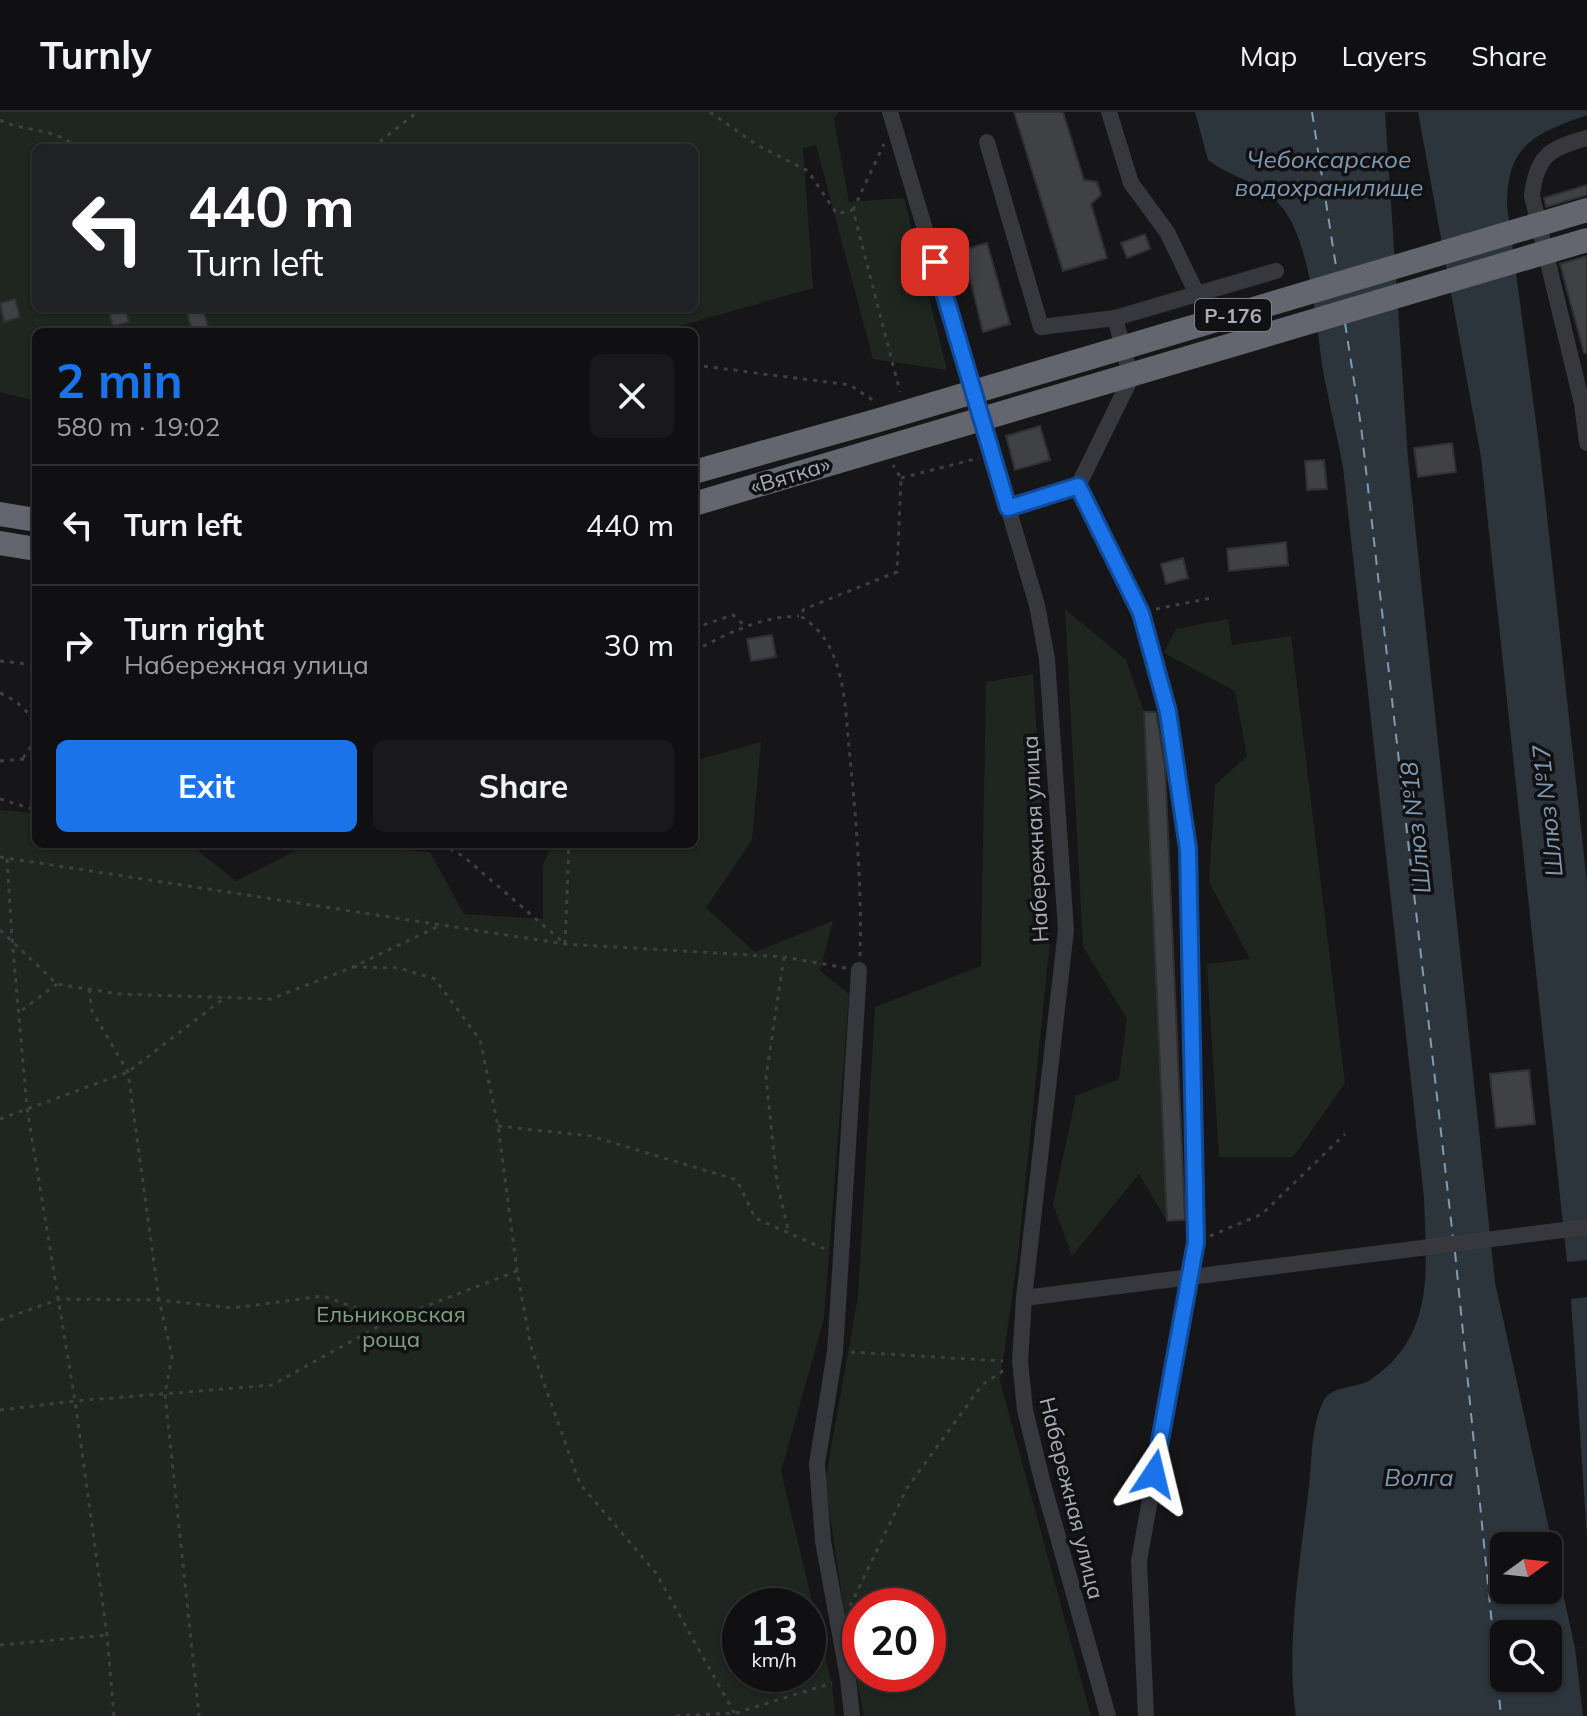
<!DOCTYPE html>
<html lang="en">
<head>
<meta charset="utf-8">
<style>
	:root { --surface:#101012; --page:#19191b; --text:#f1f3f6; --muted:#9c9d9f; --line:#303032; --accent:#1a73e8 }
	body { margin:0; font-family:Mulish,sans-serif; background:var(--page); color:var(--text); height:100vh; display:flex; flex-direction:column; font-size:30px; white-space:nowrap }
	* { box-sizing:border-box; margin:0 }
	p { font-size:26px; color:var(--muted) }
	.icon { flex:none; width:44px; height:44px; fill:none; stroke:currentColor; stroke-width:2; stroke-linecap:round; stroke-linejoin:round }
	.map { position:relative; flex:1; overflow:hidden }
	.panel { position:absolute; left:32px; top:216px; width:666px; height:520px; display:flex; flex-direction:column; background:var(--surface); border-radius:12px; box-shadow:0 2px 6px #0004,0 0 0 2px var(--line) }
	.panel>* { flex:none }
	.hud { position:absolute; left:32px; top:32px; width:666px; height:168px; border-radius:12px; box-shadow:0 2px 6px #0004,0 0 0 2px var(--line); background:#202124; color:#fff; overflow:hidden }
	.needle { width:52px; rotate:75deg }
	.tools { position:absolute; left:1490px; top:1420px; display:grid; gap:16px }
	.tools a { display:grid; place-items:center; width:72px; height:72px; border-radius:12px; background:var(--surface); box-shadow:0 2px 6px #0004,0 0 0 2px var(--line); font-size:40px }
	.speed { position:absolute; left:722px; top:1476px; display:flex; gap:16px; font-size:40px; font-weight:700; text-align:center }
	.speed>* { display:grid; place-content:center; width:104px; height:104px; border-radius:50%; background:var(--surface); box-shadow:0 2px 6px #0004,0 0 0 2px var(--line); line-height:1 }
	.speed small { font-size:20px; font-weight:400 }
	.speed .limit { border:12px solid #d22; background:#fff; color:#111 }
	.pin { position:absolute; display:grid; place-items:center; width:68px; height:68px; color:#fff; margin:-34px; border-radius:16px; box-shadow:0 4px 12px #0006 }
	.me { position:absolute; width:88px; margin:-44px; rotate:10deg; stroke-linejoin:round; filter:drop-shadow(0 0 6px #0008) }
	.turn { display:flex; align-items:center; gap:28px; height:168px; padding:0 24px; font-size:36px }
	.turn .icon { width:104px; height:104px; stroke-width:2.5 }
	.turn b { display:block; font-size:56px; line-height:68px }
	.round { display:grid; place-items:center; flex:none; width:84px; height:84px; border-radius:12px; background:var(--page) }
	.headline { display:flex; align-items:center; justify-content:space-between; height:136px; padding:0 24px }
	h1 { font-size:48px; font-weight:700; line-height:60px; color:var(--accent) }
	.cta { display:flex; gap:16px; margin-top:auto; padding:16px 24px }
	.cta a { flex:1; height:92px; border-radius:12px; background:var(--accent); color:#fff; font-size:32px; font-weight:700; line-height:92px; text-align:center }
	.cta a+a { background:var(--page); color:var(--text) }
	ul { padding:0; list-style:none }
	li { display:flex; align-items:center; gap:24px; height:120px; padding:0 24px; border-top:2px solid var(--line) }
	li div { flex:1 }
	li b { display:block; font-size:30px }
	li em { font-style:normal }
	header { display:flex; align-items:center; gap:48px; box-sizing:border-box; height:112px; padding:0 40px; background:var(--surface); border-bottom:2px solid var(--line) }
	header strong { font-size:38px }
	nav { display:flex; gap:44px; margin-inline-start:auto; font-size:28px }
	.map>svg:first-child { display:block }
	.green { fill:#1e261f; fill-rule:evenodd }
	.water { fill:#2c353c; fill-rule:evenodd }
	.pier { fill:#161618 }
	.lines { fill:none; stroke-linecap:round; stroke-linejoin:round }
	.ferry { stroke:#7f9bb3; stroke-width:2; stroke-dasharray:10 8; stroke-linecap:butt }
	.building { fill:#404145; stroke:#303034; stroke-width:2 }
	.path { stroke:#3d3f44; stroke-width:3; stroke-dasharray:4 6; stroke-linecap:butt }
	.minor { stroke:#37383d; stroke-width:16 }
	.highway { stroke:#63666e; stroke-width:24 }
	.route-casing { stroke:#114b97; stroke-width:20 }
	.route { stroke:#1a73e8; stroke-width:14 }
	.labels { text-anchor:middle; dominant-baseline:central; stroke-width:7; stroke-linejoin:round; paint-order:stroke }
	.shield { fill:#111113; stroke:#7b7e86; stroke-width:2 }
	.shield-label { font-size:20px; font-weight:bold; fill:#a8adb8 }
	.street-label { font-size:22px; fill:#a8adb8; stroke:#111113 }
	.park-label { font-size:22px; fill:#7fa381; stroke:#111113 }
	.water-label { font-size:24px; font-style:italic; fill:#7f9bb3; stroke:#111113 }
</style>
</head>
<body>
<header>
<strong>Turnly</strong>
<nav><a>Map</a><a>Layers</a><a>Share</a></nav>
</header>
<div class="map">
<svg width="1587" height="1604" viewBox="0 0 1587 1604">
	<rect width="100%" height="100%" fill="#161618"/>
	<!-- green -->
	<g class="green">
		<path d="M0 0H839L834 7 849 90 904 86 947 258 873 247 816 33 803 36 813 176 659 220H36V289L0 280ZM36 36H694V196H36Z"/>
		<polygon points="1065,497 1126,548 1144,600 1167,1109 1139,1062 1072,1144 1053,1092 1076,984 1119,967 1127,907 1083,835"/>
		<polygon points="1228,507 1232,533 1291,524 1345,971 1293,1045 1219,1045 1207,852 1250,847 1209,770 1215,673 1247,644 1235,579 1164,541 1176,517"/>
		<path d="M1033 562 1050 829 1018 1142 1000 1269 1091 1604H864L849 1531 825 1370 858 1184 875 895 981 854 986 570ZM860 1494H928V1562H860Z"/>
		<path d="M761 630 752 728 706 796 755 840 833 809 820 859 849 882 824 1207 781 1359 832 1573 835 1604H0V698L36 701V732H189L236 769 309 732 430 740 464 802 543 807V753L552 732H694V649ZM808 1494V1562H740V1494Z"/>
	</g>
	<!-- water -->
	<g class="water">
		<path d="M1195 0H1385L1408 347 1495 1170 1575 1536 1587 1535V1604H1296C1285 1537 1301 1442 1309 1374 1312 1347 1311 1315 1323 1290 1330 1273 1356 1277 1370 1268 1437 1224 1426 1154 1424 1086L1343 355C1337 325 1330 294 1324 264 1316 217 1312 129 1280 93 1256 67 1233 67 1208 48ZM1504 1434H1548V1478H1504ZM1504 1522H1548V1566H1504Z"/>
		<path d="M1418 0H1587V3C1534 22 1507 32 1507 94L1540 340 1587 771V1148L1567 1150 1481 345Z"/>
		<polygon points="1587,1185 1587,1425 1571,1187"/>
	</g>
	<!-- pier -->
	<polygon class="pier" points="1587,1535 1587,1604 1583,1604 1575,1536"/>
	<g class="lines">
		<!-- ferry -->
		<g class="ferry">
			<polyline points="1312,0 1337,161"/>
			<polyline points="1345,211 1361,314 1453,1126"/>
			<polyline points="1455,1140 1501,1604"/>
		</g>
	</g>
	<!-- building -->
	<g class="building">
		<polygon points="1014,0 1063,0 1084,68 1097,70 1101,83 1091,92 1107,146 1063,159"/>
		<polygon points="1587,73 1587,83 1546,95 1544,86"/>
		<polygon points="1145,122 1150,137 1127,146 1121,131"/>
		<polygon points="987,131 1010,212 983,220 963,138"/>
		<polygon points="1587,144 1587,241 1584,241 1560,152"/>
		<polygon points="15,187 20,205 4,210 0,191"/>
		<polygon points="108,196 125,196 129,210 113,214"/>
		<polygon points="186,196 203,196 208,215 192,219"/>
		<polygon points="1040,314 1050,348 1015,358 1006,324"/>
		<polygon points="1452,331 1456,360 1418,365 1414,336"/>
		<polygon points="1324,348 1327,377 1307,378 1305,349"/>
		<polygon points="1286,430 1288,453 1229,459 1227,437"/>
		<polygon points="1183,446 1188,466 1166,472 1161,452"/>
		<polygon points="772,523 776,545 751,549 747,527"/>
		<polygon points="1144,600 1156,600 1165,654 1185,1108 1167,1109"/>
		<polygon points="1529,958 1535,1012 1496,1016 1490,962"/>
	</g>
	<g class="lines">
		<!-- path -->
		<g class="path">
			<polyline points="710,0 757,33 808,59 837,102 853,98 900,280"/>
			<path d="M0 8C23 20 59 16 76 36"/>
			<polyline points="372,36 417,0"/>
			<polyline points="853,98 884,32"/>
			<polyline points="694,253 850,273 874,289"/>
			<polyline points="901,366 979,346"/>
			<polyline points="1156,497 1211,486"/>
			<polyline points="694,516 733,503 744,513"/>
			<path d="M694 539C729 521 759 505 799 504"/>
			<polyline points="0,549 36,553"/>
			<path d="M0 581C30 594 47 618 23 646"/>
			<polyline points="0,649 36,646"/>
			<polyline points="0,687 36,698"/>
			<polyline points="441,732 463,744 565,832"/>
			<polyline points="0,745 565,832 784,845 846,856"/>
			<polyline points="7,747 12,826 27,996 75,1289 107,1523 114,1604"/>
			<polyline points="0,818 57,872 119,882 271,887 353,855 441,813"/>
			<polyline points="565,832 569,732"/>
			<path d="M860 844C862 775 856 705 849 636 846 602 845 565 829 534 822 521 813 512 800 504L804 497 897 460 901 366 893 353"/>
			<polyline points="784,845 766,965 777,1070 789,1122"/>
			<polyline points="353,855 399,856 435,867 480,928 498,1014 517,1159 531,1235 580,1372 656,1461 736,1604"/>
			<polyline points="89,877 92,899 128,960 159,1188 172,1244 165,1282 199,1604"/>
			<polyline points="22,898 57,872"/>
			<polyline points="0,1007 128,960 223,887"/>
			<polyline points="498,1014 591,1024 737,1068 755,1106 827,1138"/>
			<polyline points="1210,1124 1262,1102 1345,1022"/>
			<polyline points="0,1208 60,1187 159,1188 233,1196 323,1184 390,1208"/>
			<polyline points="851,1240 1003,1249"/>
			<polyline points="0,1298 75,1289 272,1273 390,1208 517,1159"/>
			<polyline points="850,1494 907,1376 982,1273 1004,1258"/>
			<polyline points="0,1533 107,1523"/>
			<polyline points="676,1604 736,1601 832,1571"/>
		</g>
		<!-- minor -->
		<g class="minor">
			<polyline points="890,0 1037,493 1047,547 1066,818 1024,1186 1020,1249 1025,1298 1042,1368 1108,1604"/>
			<polyline points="1109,0 1131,71 1167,120 1197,182 1276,159"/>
			<path d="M1587 26C1550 36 1536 44 1532 84L1582 292 1587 331"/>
			<polyline points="987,30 1041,215 1115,206 1131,266 1078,374 1141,501 1168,600 1188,737 1196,1130 1139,1449 1146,1604"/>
			<polyline points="1115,206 1197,182"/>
			<polyline points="1008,396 1078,374"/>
			<polyline points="1024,1186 1587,1115"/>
			<polyline points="852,1604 848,1566 823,1429 817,1352 835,1240 859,858"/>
		</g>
		<!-- highway -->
		<g class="highway">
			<polyline points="694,360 879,308 1587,98"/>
			<polyline points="694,392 1587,128"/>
			<polyline points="0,402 36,408"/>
			<polyline points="0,431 36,437"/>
		</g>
	</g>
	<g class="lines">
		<defs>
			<polyline id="route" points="935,150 1008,396 1078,374 1141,501 1168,600 1188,737 1196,1130 1154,1362"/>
		</defs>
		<!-- route casing -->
		<use href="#route" class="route-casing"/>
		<!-- route -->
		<use href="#route" class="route"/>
	</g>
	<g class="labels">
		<!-- shield labels -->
		<rect class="shield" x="1195" y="187" width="76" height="32" rx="6"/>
		<g class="shield-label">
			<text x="1233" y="203">Р-176</text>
		</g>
		<!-- street labels -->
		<g class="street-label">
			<text transform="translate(790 363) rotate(-17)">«Вятка»</text>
			<text transform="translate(1035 727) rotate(-93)">Набережная улица</text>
			<text transform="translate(1072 1386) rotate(76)">Набережная улица</text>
		</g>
		<!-- park labels -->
		<g class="park-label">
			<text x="391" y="1202">Ельниковская<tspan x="391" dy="25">роща</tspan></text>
		</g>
		<!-- water labels -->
		<g class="water-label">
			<text x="1329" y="47">Чебоксарское<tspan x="1329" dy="28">водохранилище</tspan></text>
			<text transform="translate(1547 699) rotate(-96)">Шлюз №17</text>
			<text transform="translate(1415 716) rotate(-96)">Шлюз №18</text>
			<text x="1419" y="1365">Волга</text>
		</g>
	</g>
</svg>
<div class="tools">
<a><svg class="needle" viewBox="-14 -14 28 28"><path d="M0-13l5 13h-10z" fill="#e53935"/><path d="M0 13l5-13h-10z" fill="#9c9d9f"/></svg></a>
<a><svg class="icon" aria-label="search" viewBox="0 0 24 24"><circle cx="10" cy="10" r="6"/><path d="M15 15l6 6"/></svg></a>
</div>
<div class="speed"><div>13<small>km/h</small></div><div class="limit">20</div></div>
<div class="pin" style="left:935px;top:150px;background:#d93025"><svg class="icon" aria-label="arrive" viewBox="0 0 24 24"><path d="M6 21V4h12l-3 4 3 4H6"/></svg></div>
<svg class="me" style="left:1154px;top:1362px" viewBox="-20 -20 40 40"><path d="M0-17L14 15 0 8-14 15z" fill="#1a73e8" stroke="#fff" stroke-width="4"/></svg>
<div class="hud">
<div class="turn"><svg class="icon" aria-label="left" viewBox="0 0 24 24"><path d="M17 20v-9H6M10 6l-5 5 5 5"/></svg><div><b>440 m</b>Turn left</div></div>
</div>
<section class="panel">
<div class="headline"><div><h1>2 min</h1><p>580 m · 19:02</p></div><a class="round"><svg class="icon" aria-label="close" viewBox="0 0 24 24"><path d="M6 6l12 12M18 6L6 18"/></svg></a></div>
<ul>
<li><svg class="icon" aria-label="left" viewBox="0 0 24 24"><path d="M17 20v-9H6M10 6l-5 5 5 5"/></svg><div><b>Turn left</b></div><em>440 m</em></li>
<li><svg class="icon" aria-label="right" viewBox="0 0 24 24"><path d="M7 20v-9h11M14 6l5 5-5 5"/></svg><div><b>Turn right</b><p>Набережная улица</p></div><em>30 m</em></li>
</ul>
<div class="cta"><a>Exit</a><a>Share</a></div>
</section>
</div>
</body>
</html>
